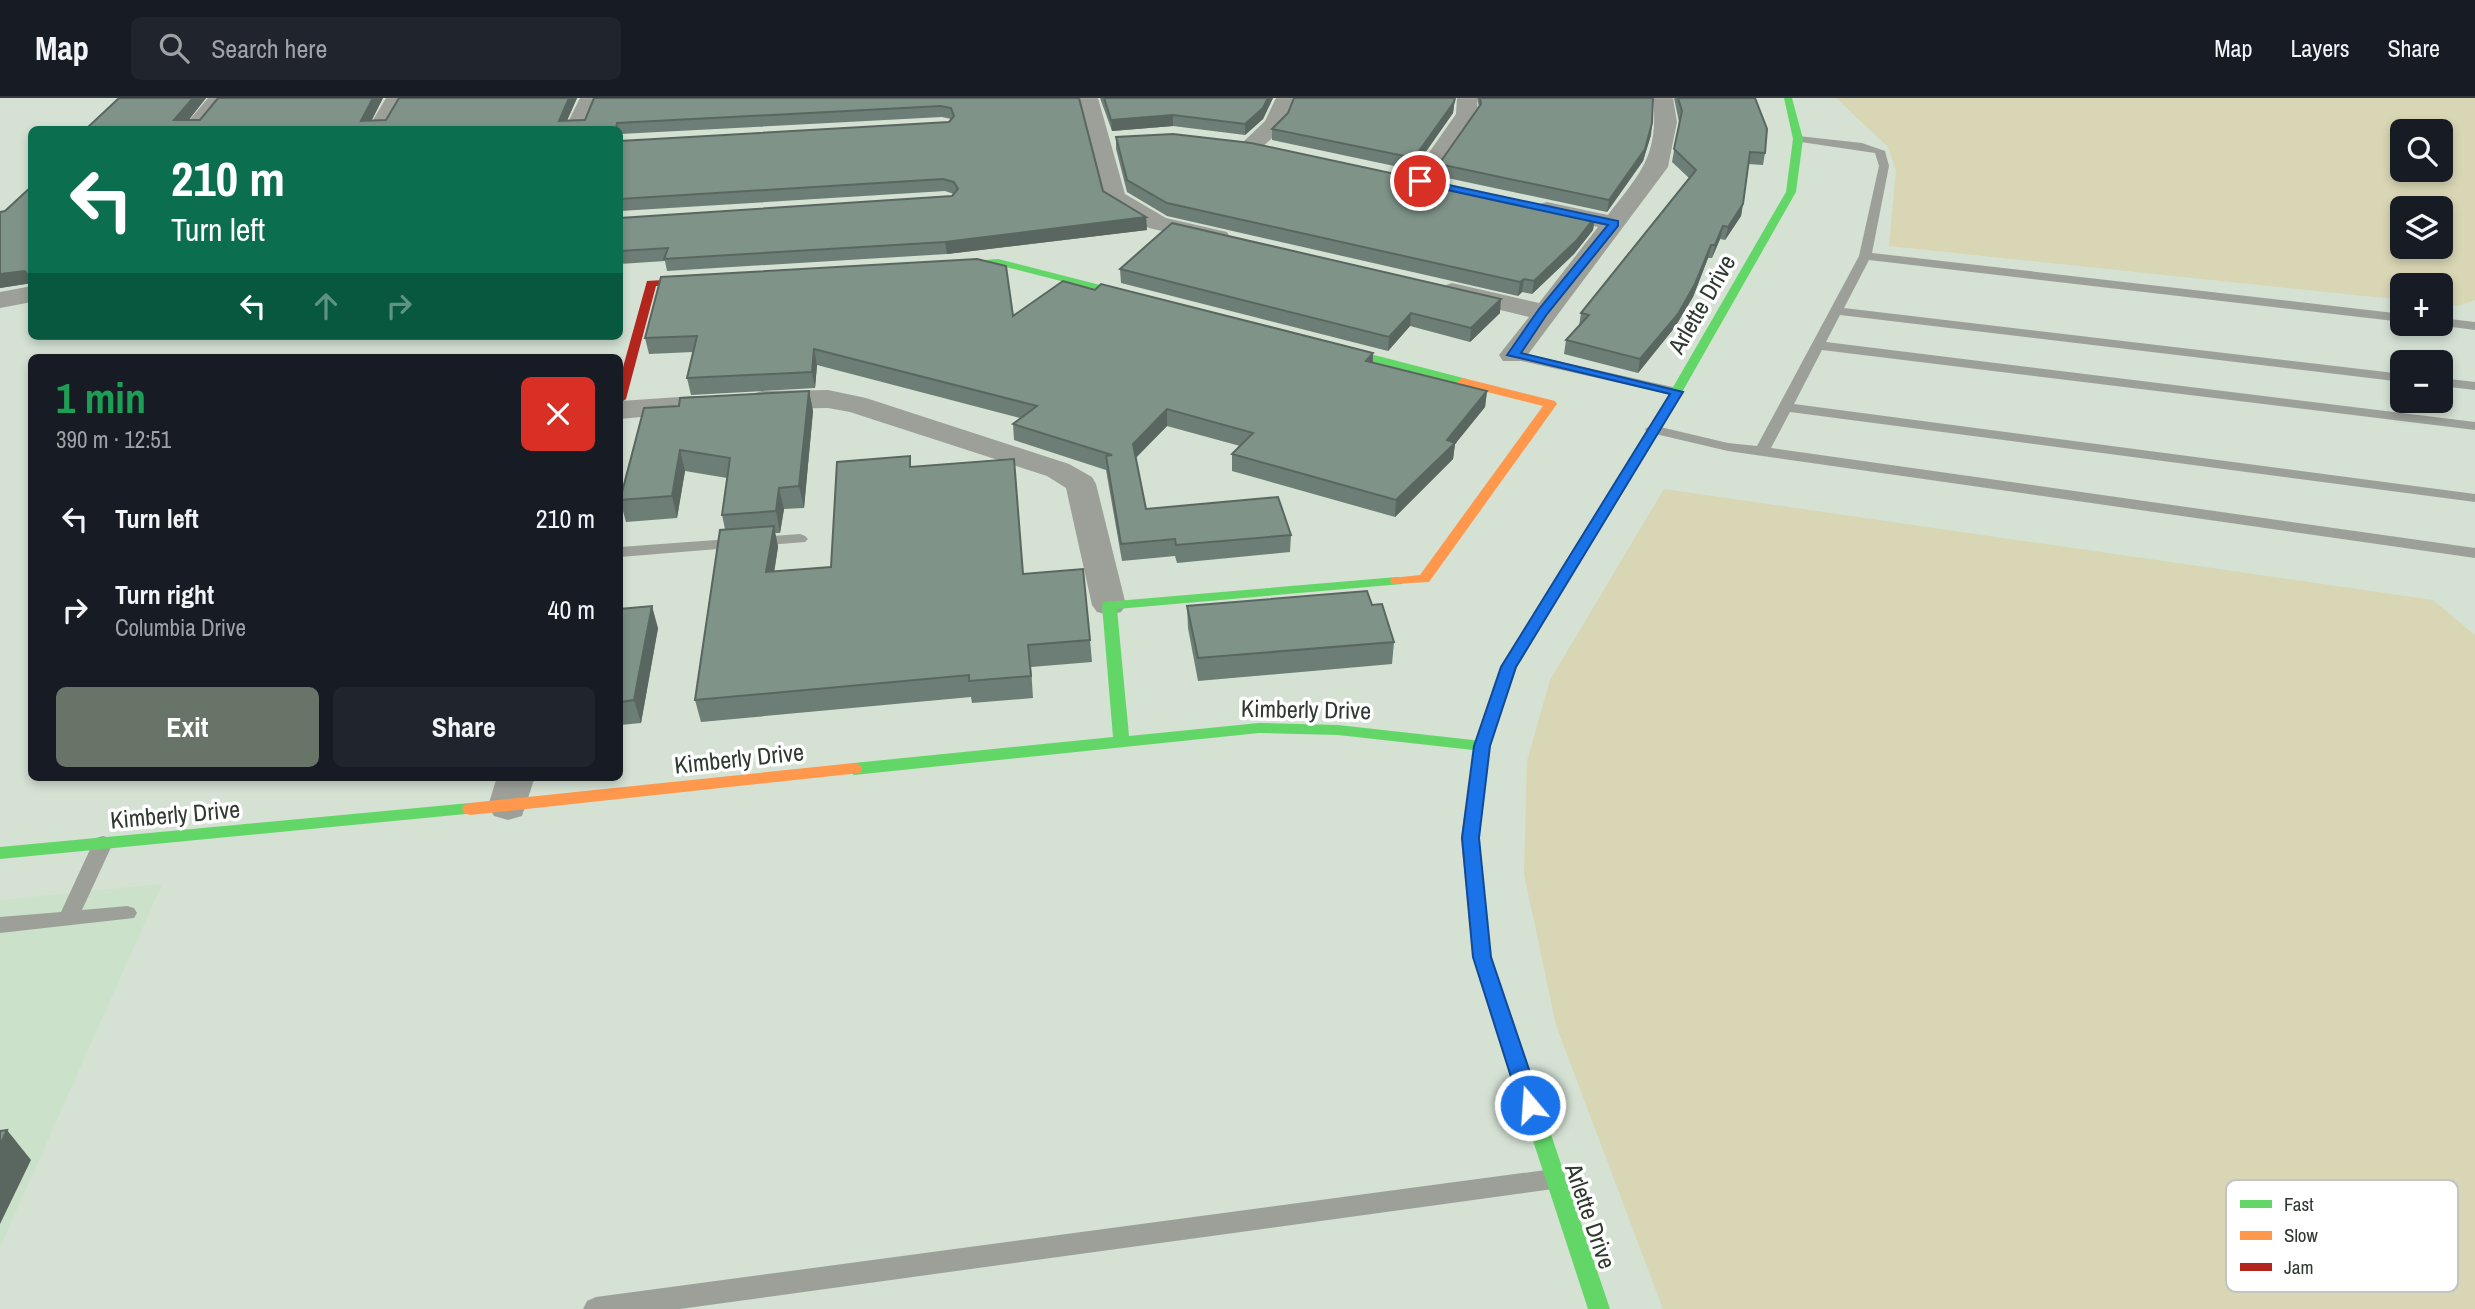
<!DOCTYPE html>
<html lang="en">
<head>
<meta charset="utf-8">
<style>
	:root { --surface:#171b24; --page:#20242c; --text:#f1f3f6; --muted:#9ea1a6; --line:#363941; --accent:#697468 }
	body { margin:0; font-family:"Archivo Narrow",sans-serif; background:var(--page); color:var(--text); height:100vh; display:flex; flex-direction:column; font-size:26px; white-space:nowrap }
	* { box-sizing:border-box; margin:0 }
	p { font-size:23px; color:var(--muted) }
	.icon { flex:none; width:38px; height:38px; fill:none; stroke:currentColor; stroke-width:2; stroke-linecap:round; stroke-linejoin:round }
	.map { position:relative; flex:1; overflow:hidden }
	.drawer { position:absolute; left:28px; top:256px; width:595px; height:427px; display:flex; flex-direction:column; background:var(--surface); border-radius:10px; box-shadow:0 4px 10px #0003 }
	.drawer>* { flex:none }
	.hud { position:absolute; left:28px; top:28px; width:595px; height:214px; border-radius:10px; box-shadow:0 4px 10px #0003; background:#0b6e4f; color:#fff; overflow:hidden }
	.controls { position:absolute; left:2390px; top:21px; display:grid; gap:14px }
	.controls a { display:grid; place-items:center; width:63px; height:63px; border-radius:10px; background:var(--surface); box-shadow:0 4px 10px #0003; font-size:35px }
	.pin { position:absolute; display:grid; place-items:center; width:60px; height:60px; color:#fff; margin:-30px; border:4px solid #fff; border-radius:50%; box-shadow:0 2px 7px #0007 }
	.me { position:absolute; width:77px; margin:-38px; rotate:342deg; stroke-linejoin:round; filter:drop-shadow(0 0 5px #0008) }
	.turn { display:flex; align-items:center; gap:24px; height:147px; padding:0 28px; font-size:32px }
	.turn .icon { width:91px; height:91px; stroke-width:2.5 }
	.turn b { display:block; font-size:49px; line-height:60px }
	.lanes { display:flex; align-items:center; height:66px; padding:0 28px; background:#0003; justify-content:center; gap:35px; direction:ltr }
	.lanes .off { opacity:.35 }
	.round { display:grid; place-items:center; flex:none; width:74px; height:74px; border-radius:10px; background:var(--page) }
	.overview { display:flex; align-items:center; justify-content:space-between; height:119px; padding:0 28px }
	h1 { font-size:42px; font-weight:700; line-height:52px; color:#1e9e55 }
	.primary-button { display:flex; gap:14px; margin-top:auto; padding:14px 28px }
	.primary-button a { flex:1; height:80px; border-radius:10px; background:var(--accent); color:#fff; font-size:28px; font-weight:700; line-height:80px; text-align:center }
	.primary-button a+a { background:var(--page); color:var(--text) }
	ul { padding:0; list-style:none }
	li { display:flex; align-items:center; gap:21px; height:91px; padding:0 28px }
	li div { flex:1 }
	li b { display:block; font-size:26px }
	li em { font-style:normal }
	header { display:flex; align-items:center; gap:42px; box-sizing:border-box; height:98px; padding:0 35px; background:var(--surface); border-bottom:2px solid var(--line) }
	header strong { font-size:33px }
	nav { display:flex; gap:38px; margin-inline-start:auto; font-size:24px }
	.search { width:490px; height:63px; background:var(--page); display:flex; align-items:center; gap:18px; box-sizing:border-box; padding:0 24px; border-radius:10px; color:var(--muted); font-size:26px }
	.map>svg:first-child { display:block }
	.built { fill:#cbe1c9 }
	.green { fill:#d8d6b4; fill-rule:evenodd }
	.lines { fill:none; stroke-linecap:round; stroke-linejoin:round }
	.lane { fill:#9da099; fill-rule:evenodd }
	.street { fill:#9da099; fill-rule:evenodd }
	.fast { fill:#63d668; fill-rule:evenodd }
	.slow { fill:#ff974d; fill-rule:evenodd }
	.jam { fill:#b3261e; fill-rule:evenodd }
	.wall { fill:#6d7e76 }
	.shaded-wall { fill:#596760 }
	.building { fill:#7f9389; stroke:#596760; stroke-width:2 }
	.route { fill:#1a73e8; stroke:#114b97; stroke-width:2 }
	.labels { text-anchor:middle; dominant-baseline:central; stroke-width:7; stroke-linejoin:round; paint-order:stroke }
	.street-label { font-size:24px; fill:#2f392f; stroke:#fff }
	.key { fill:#fff; stroke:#c1c4c1; stroke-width:2 }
	.key-label { font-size:19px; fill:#2f392f }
</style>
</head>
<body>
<header>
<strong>Map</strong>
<div class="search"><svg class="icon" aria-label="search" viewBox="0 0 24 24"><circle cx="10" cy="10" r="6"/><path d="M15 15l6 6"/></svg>Search here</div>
<nav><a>Map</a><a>Layers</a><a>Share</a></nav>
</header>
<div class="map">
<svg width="2475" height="1211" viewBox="0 0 2475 1211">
	<rect width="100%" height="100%" fill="#d4e1d3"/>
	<!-- built -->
	<polygon class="built" points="162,786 0,1149 0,802"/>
	<!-- green -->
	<g class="green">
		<path d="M1836 0H2475V202L2458 208 2441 206V187H2403V202L1889 148 1896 72 1888 49ZM2403 33H2441V72H2403ZM2403 110H2441V149H2403Z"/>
		<polygon points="1664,391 2433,502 2475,537 2475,1211 1663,1211 1556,927 1524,776 1527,663 1550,582"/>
	</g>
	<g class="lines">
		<!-- lane -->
		<g class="lane">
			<polygon points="1798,38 1862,45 1885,53 1889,68 1872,155 2403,216 2403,224 1869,162 1844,210 2403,276 2403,284 1840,217 1826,244 2475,324 2475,332 1822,252 1794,306 2475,396 2475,404 1790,314 1771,350 2475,450 2475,460 1728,353 1647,334 1645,331 1652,327 1728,345 1757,348 1859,158 1879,68 1875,55 1794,43 1794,39"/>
			<polygon points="2441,220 2475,224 2475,232 2437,227 2441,226"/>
			<polygon points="1513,253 1677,290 1684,294 1677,298 1508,260 1508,254"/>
			<polygon points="2441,280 2475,284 2475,292 2441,288"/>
			<polygon points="800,436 805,438 808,441 805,444 620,459 620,449"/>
			<polygon points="103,738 110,740 113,745 82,812 127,808 134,810 137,815 134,820 0,835 0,819 61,814 93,745 96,740"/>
			<polygon points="1553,1071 1561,1074 1565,1081 1561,1088 1553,1091 680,1211 583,1211 587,1203 596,1199"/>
		</g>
		<!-- street -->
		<g class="street">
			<polygon points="208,0 229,0 203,32 181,32"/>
			<polygon points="386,0 402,0 404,4 388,32 367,32"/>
			<polygon points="580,0 600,0 586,32 564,32"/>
			<polygon points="1078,0 1098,0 1125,96 1166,120 1227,134 1230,139 1227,144 1218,146 1149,130 1106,104"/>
			<polygon points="1276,0 1296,0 1282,31 1259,52 1243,52 1240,47 1265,23"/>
			<polygon points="1457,0 1477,0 1478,16 1428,88 1412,88 1409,83 1456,16"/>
			<path d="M1653 0H1673L1677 24 1668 69 1523 263H1503L1499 257 1529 219 1443 198 1439 193 1443 188 1452 185 1539 205 1598 129 1539 116 1535 111 1539 106 1547 104 1608 117C1641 74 1659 58 1653 0Z"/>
			<polygon points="32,188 32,204 0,210 0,194"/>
			<polygon points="828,292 866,300 1069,366 1092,379 1096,386 1126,507 1121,514 1109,517 1097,514 1092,507 1066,390 1047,378 850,314 828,310 762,311 752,308 748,302 752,296 762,293"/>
			<polygon points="694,298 704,301 708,307 704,313 620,321 620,303"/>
			<polygon points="497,679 535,679 522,718 508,722 494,718 488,708"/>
		</g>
		<!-- fast -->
		<g class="fast">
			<polygon points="1784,0 1792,0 1803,41 1796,94 1677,303 1671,307 1667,306 1665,303 1786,94 1793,41"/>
			<polygon points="998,161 1151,200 1153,202 1147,205 998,167 942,171 937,168 942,165"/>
			<polygon points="1324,244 1467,281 1469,284 1463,288 1320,250 1320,246"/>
			<polygon points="1397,479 1402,480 1404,483 1402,486 1117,511 1129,638 1259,625 1338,627 1482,643 1490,648 1488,652 1482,653 1338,637 1259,635 854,677 846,671 854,665 1113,639 1102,507 1104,504"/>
			<polygon points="470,705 476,707 478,711 476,715 0,761 0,749"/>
			<polygon points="1479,826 1485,828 1491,859 1610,1211 1588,1211 1473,859 1470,833 1473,828"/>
		</g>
		<!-- slow -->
		<g class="slow">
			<polygon points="1463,280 1555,303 1557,306 1429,484 1392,486 1390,483 1392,480 1420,477 1543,308 1459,287 1457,284"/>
			<polygon points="1671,299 1677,303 1517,569 1490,648 1479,740 1488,833 1485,838 1479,840 1473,838 1470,833 1461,740 1474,648 1501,569 1665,303"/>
			<polygon points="854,665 860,667 862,671 860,675 470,717 464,715 462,711 464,707 470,705"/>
		</g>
		<!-- jam -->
		<polygon class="jam" points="711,179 716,182 715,184 656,188 626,301 620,305 620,280 647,183"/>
	</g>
	<!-- wall -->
	<g class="wall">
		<polygon points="119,0 206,0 188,22 200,22 218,0 383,0 371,22 386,22 399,0 577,0 567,22 1079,0 1103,93 1146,119 1147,132 947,156 667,173 665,163 620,166 620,120 952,98 954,96 945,93 620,113 620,116 620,43 949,24 951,21 942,19 620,36 620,39 620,32 88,32 87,30"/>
		<polygon points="1100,0 1273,0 1263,21 1245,37 1173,28 1112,33"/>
		<polygon points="1455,0 1453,15 1413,72 1272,42 1272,31 1288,15"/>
		<polygon points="1477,0 1653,0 1651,37 1643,63 1607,114 1438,78 1439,66 1479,9"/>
		<polygon points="1674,0 1755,0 1765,55 1763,67 1748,66 1741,118 1725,142 1720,141 1712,160 1708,160 1693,199 1675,229 1638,275 1564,256 1566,242 1579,228 1581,215 1689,80 1672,64 1679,24"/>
		<polygon points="1116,39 1595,119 1593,132 1574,156 1532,196 1522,194 1518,198 1167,118 1127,94 1116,51"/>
		<polygon points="32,88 32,185 0,190 5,113"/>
		<polygon points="1120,171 1500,215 1470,244 1410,228 1388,253 1121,185"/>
		<polygon points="1095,192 1373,255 1373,265 1487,293 1485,309 1455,346 1453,361 1395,419 1232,373 1232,356 1240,348 1167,328 1136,360 1146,411 1291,437 1290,454 1177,465 1175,458 1122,463 1106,372 1014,342 1013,326 1020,320 817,267 815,290 691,297 687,280 693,254 649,256 645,240 1013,218"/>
		<polygon points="809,293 813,313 804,410 784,411 780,435 775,435 778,449 774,473 831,469 911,368 1024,475 1090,542 1092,564 1031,569 1033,600 972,605 971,599 701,624 695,602 725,431 722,417 727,380 685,373 677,420 626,424 620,402 679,308"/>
		<polygon points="1187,508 1394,544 1392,566 1198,583 1188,530"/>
		<polygon points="620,511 658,530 641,625 620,627"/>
	</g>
	<!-- shaded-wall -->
	<g class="shaded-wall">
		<polygon points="193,0 206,0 181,32 174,22"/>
		<polygon points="373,0 383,0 367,32 361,23"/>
		<polygon points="569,0 577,0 563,32 559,23"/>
		<polygon points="1268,0 1273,0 1263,21 1245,37 1245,26"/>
		<polygon points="1455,0 1453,15 1413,72 1414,60"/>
		<polygon points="1173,17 1173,28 1112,33 1111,22"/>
		<polygon points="1652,25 1651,37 1643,63 1607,114 1609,102"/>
		<polygon points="1743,106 1741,118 1725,142 1728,129"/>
		<polygon points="1146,119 1147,132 947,156 945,144"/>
		<polygon points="1595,119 1593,132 1574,156 1532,196 1534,183"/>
		<polygon points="1723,128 1720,141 1712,160 1715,147"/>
		<polygon points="1711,147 1708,160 1693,199 1675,229 1638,275 1640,261"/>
		<polygon points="25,173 32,185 0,190 0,176"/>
		<polygon points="1524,181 1522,194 1518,198 1520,184"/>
		<polygon points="1501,201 1500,215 1470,244 1471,230"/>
		<polygon points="1411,215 1410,228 1388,253 1389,239"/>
		<polygon points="814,251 817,267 815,290 812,274"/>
		<polygon points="1373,255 1372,271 1366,263"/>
		<polygon points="809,293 813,313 804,410 799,388"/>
		<polygon points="1487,293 1485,309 1455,346 1453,361 1395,419 1396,402"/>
		<polygon points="1167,311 1167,328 1133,362 1133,346"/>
		<polygon points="680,352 685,373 677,420 672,398"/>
		<polygon points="779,390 784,411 780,435 776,413"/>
		<polygon points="774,428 778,449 771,495 766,474"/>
		<polygon points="652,508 658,530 641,625 634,602"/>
		<polygon points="7,1032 31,1062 0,1126 0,1047"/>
	</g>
	<!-- building -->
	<g class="building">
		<polygon points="119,0 193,0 174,22 200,22 218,0 373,0 361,23 386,22 399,0 569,0 559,23 585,22 594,0 1079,0 1103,93 1146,119 945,144 664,161 668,150 620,153 620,120 952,98 958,91 954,84 943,81 620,101 620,43 949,24 954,18 951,10 941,8 617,25 616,32 92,32 94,29 87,30"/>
		<polygon points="1104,0 1268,0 1263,10 1245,26 1173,17 1111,22"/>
		<polygon points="1294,0 1455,0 1454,4 1414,60 1272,31 1288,15"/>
		<polygon points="1480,0 1653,0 1652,25 1645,51 1609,102 1439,66 1481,6"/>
		<polygon points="1678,0 1755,0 1767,31 1765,55 1750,54 1743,106 1728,129 1723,128 1715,147 1711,147 1695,186 1678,216 1640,261 1566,242 1589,217 1581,215 1696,72 1674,51 1682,13"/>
		<polygon points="1173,36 1251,45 1595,119 1576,143 1534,183 1524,181 1520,184 1167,105 1127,82 1116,39"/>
		<polygon points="32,88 32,177 28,177 25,173 0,176 0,114 5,113"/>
		<polygon points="1172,125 1501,201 1471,230 1411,215 1389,239 1120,171"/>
		<polygon points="977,161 1006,168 1013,218 1063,183 1095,192 1101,186 1373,255 1366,263 1487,293 1447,342 1455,345 1396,402 1232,356 1253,335 1167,311 1133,346 1146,411 1278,399 1291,437 1176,447 1175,441 1121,446 1106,358 1112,357 1013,326 1037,308 814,251 812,274 687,280 697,238 645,240 661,179"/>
		<polygon points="809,293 799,388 779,390 776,413 722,417 730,360 680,352 672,398 620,402 644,310 679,308 680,300"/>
		<polygon points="910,358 910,369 1014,361 1023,476 1083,471 1090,542 1028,547 1031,578 969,583 969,577 695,602 720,432 774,428 766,474 831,469 837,364"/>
		<polygon points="1367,493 1372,507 1382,506 1394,544 1198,560 1187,508"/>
		<polygon points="652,508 634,602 620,604 620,511"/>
		<polygon points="7,1032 0,1047 0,1033"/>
	</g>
	<!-- route -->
	<polygon class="route" points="1416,80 1618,123 1618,128 1547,216 1521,255 1683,294 1516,569 1490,648 1479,740 1491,859 1541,1007 1538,1013 1530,1016 1523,1013 1520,1007 1473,859 1462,740 1474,648 1501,569 1670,296 1507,257 1539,211 1608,127 1420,86"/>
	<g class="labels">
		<!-- street labels -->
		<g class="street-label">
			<text transform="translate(1701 206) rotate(-60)">Arlette Drive</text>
			<text transform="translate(1306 611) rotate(1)">Kimberly Drive</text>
			<text transform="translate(739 660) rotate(-6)">Kimberly Drive</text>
			<text transform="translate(175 716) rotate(-5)">Kimberly Drive</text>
			<text transform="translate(1591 1118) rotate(71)">Arlette Drive</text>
		</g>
	</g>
	<!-- legend -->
	<rect x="2226" y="1082" width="232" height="112" rx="10" class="key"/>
	<rect x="2240" y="1102" width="32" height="8" fill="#63d668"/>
	<rect x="2240" y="1133" width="32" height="9" fill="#ff974d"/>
	<rect x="2240" y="1165" width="32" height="8" fill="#b3261e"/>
	<g class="key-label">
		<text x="2284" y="1113">Fast</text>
		<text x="2284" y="1144">Slow</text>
		<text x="2284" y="1176">Jam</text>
	</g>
</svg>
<div class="controls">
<a><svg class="icon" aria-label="search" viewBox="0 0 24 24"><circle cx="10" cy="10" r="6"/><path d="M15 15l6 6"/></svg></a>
<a><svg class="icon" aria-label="layers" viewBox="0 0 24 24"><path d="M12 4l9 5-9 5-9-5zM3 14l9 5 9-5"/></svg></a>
<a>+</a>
<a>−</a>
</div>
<div class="pin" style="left:1420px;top:83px;background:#d93025"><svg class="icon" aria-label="arrive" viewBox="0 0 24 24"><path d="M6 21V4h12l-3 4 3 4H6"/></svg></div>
<svg class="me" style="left:1530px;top:1007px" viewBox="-20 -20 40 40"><circle r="17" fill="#1a73e8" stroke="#fff" stroke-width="3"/><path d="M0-11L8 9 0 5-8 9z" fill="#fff"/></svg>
<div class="hud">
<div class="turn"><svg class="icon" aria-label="left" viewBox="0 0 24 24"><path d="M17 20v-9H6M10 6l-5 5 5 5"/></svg><div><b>210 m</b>Turn left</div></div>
<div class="lanes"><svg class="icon" aria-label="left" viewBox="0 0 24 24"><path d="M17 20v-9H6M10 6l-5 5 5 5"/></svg><svg class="icon off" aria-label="ahead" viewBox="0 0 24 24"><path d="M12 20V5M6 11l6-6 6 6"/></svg><svg class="icon off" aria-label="right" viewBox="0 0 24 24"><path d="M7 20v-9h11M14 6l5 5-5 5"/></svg></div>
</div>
<section class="drawer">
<div class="overview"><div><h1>1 min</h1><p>390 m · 12:51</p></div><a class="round" style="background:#d93025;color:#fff"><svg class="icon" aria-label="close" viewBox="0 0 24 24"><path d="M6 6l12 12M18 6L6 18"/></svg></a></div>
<ul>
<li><svg class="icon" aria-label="left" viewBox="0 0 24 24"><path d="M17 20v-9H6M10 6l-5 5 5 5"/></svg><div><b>Turn left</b></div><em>210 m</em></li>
<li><svg class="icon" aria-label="right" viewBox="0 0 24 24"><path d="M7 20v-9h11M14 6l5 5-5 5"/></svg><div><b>Turn right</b><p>Columbia Drive</p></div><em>40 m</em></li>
</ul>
<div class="primary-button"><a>Exit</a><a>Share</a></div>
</section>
</div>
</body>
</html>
